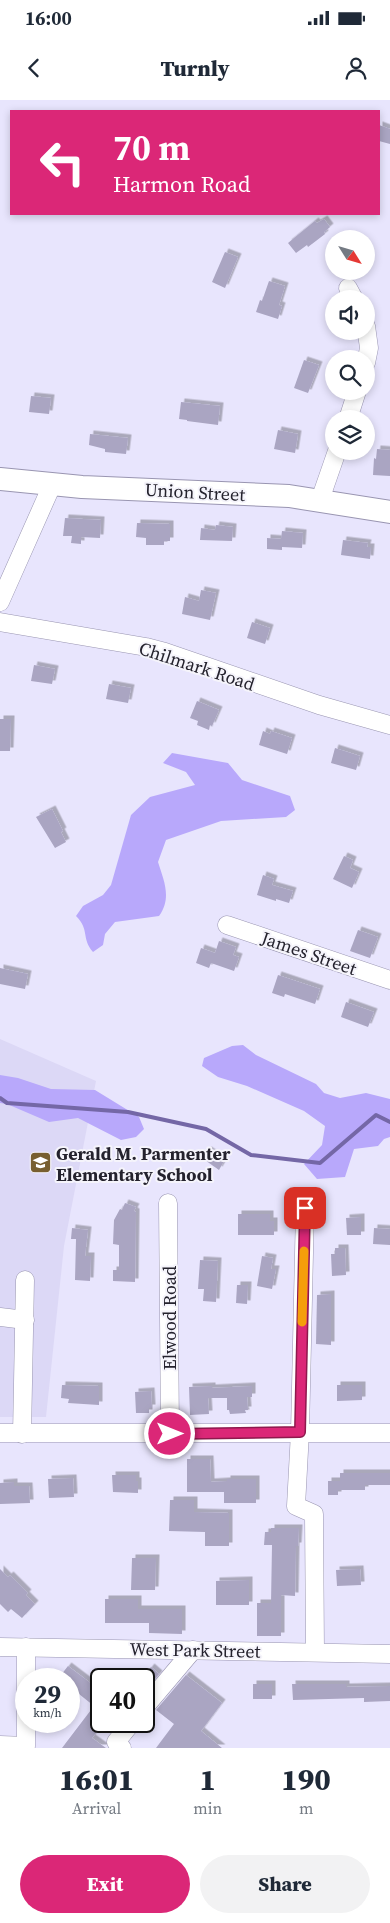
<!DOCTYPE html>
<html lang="en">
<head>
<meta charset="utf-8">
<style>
	:root { --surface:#fff; --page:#f2f2f3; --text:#1f2937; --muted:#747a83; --accent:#db2777 }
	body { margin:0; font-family:"Source Serif 4",serif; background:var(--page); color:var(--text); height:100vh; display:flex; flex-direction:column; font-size:19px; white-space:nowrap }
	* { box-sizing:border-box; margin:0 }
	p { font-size:16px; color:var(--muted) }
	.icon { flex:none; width:28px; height:28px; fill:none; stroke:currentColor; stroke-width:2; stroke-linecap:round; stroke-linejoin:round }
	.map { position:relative; height:1648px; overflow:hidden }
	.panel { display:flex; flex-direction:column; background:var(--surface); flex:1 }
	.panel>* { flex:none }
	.hud { position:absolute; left:10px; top:10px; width:370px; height:105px; border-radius:0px; box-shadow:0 2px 8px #0003; background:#db2777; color:#fff; overflow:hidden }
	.needle { width:32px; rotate:127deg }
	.controls { position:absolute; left:325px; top:130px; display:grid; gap:10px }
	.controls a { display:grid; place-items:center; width:50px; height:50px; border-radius:50%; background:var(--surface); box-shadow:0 2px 8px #0003; font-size:25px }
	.speed { position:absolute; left:15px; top:1568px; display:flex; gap:10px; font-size:25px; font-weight:700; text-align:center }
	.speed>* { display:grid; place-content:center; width:65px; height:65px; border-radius:50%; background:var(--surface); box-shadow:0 2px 8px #0003; line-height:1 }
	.speed small { font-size:12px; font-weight:400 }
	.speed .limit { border:2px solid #111; border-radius:8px; background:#fff; color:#111 }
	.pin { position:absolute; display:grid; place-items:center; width:42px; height:42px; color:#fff; margin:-21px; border-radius:10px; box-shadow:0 2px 8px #0006 }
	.me { position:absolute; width:55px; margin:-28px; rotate:90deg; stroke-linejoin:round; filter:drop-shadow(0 0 4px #0008) }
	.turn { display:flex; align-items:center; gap:18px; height:105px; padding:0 20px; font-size:22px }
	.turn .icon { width:65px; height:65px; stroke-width:2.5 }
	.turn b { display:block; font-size:35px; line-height:42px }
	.eta { display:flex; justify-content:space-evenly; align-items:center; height:85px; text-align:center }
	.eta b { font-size:30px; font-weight:800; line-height:35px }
	.primary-button { display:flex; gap:10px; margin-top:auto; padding:10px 20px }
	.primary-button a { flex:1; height:58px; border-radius:30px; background:var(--accent); color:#fff; font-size:20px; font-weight:800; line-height:58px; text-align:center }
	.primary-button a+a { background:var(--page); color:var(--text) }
	.status { display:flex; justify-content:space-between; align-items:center; height:35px; padding:0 25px; background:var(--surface); direction:ltr }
	.status svg { height:14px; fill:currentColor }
	header { display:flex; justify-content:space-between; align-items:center; height:65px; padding:0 20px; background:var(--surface); font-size:22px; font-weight:800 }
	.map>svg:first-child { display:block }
	.built { fill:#dcd8f6 }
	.green { fill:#b8a8fb }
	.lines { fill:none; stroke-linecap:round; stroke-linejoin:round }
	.stream { stroke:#7467a6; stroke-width:4 }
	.building { fill:#aaa5c2; filter:url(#shadow) }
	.minor-casing { stroke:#9995b1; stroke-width:19 }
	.major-casing { stroke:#9995b1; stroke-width:24 }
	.minor { stroke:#fff; stroke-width:18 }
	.major { stroke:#fff; stroke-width:22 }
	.route-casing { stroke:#8e194d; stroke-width:12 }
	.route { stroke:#db2777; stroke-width:9 }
	.slow { stroke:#f59e0b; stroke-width:9 }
	.labels { text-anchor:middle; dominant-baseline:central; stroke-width:4; stroke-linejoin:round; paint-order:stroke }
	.street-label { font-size:18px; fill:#24222d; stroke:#f5f4fb }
	.poi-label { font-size:18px; font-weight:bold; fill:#24222d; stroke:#f5f4fb; text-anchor:start }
</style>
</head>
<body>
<div class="status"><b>16:00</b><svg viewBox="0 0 49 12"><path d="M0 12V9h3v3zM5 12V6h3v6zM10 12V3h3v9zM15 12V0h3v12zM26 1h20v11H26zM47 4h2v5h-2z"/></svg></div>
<header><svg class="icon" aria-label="back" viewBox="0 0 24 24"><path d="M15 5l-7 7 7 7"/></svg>Turnly<svg class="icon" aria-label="person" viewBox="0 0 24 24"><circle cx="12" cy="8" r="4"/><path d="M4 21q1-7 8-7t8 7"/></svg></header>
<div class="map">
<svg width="390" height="1648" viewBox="0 0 390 1648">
	<defs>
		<filter id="shadow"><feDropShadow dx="3.5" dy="-3.5" stdDeviation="0" flood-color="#0004"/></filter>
	</defs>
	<rect width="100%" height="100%" fill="#e8e5fd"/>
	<!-- built -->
	<polygon class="built" points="0,939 96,981 64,1146 46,1317 0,1317"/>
	<!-- green -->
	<g class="green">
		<path d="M172 653 228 663 242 680 290 696 295 710 286 717 221 721 166 740 158 762C164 781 172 798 159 816L115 822 105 834 103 845 93 852C81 838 90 830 76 816L83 806 103 795 111 785 131 715 150 697 195 685 186 672 163 663Z"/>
		<polygon points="243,945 256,955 316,984 324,993 340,998 366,993 390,999 390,1037 384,1039 378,1046 354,1049 345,1077 317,1079 304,1064 322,1045 325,1026 304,1011 247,986 218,977 202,966 204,958 232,946"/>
		<polygon points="0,975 18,978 51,989 95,990 139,1017 144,1029 136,1037 121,1040 78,1018 49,1022 7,1004 0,1003"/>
	</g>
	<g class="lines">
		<!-- stream -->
		<polyline class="stream" points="0,998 7,1003 128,1012 206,1029 251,1055 320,1063 376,1015 390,1022"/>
	</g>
	<!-- building -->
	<g class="building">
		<polygon points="379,25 390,29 390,44 379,41"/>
		<polygon points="324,119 330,127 324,132 325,134 308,147 307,145 296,153 288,143 315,121 317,123"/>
		<polygon points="225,152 238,157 225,188 212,182"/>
		<polygon points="269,181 285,186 279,205 282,206 278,219 256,212 260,200 262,201"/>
		<polygon points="304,260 319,265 308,293 294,288"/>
		<polygon points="31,296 51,298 49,314 29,312"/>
		<polygon points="181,302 220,306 218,325 187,321 187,320 179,319"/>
		<polygon points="278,330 298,334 295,353 274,349"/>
		<polygon points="90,334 128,338 126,354 105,352 105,349 89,345"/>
		<polygon points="377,349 390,350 390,376 373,375 374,358 376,359"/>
		<polygon points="65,418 101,420 100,438 81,437 81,444 71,443 72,436 63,436"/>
		<polygon points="137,423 170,424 170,441 164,441 164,445 146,445 146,438 136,437"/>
		<polygon points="216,425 233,427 232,441 200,440 201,428 215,430"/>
		<polygon points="282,431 303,433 302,448 282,447 282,450 267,449 267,438 281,439"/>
		<polygon points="343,440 368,443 367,447 371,447 370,459 341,455"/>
		<polygon points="201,490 216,493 210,520 182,514 185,497 199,501"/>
		<polygon points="252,522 270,528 265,544 247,538"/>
		<polygon points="34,565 55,569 52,584 31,581"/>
		<polygon points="109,584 131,588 128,603 106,599"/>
		<polygon points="197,601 219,610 212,626 210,625 209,630 197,625 198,621 190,618"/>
		<polygon points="0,619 11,619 10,651 0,651"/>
		<polygon points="263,631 270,634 271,631 292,638 287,654 259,645"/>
		<polygon points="335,648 360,656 356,670 331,663"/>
		<polygon points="52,709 63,731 61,732 66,742 55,748 36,717"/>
		<polygon points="344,756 353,760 350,768 359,772 352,788 333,779"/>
		<polygon points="263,775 274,779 272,785 293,791 289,803 276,799 276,801 257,795"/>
		<polygon points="358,830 378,837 370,858 350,851"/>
		<polygon points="219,841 236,847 233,855 239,857 234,871 211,863 209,868 196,863 201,848 215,853"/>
		<polygon points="0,868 28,874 25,889 0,884"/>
		<polygon points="278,875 320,889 315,904 285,894 284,897 272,893"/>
		<polygon points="346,902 374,912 368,927 341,917"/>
		<polygon points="208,1050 224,1061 219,1070 202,1058"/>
		<polygon points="125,1103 136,1107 134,1111 136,1112 135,1182 113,1181 113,1170 119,1170 119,1145 113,1144 114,1120 120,1109 122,1110"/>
		<polygon points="238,1114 270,1114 270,1121 274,1121 274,1135 238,1135"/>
		<polygon points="361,1117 361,1135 347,1135 346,1118"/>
		<polygon points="72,1128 88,1130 85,1156 91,1156 90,1181 75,1180 76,1139 71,1139"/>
		<polygon points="374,1128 390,1129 390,1145 373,1144"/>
		<polygon points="335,1148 345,1148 346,1175 332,1176 331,1154 335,1154"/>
		<polygon points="262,1156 273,1158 271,1169 276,1169 272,1189 257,1186"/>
		<polygon points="200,1160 218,1161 216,1202 203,1201 204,1189 198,1189"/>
		<polygon points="237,1185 248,1185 247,1204 236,1203"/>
		<polygon points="331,1194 331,1245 316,1244 317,1195"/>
		<polygon points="62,1285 99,1286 99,1305 68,1303 69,1299 61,1298"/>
		<polygon points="337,1285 362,1285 362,1300 337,1301"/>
		<polygon points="212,1286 212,1288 252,1286 252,1297 247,1297 248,1310 245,1310 246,1313 230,1314 229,1310 227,1310 227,1298 208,1298 209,1314 190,1315 189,1287"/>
		<polygon points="151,1291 152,1308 149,1308 149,1313 136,1313 135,1292"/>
		<polygon points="187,1359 210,1359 211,1382 227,1381 227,1379 256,1379 256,1403 224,1403 224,1392 187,1392"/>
		<polygon points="340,1373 390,1373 390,1385 365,1385 365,1390 338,1390 338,1395 328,1395 328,1381 340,1381"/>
		<polygon points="112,1375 136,1375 136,1381 138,1381 138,1393 113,1392"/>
		<polygon points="73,1378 74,1397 49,1398 48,1379"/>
		<polygon points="14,1382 14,1386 29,1386 30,1403 0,1404 0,1383"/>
		<polygon points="170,1400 194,1400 194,1412 229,1413 229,1446 205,1446 205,1432 169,1431"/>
		<polygon points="271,1428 299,1428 298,1446 296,1446 295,1496 281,1495 281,1536 257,1536 257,1503 271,1503 272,1445 264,1445 265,1432 271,1432"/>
		<polygon points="132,1458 156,1458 155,1490 131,1490"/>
		<polygon points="0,1469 8,1477 10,1475 28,1493 26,1495 35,1504 22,1518 11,1509 8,1512 0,1504"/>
		<polygon points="360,1469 361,1485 337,1486 336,1470"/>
		<polygon points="249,1480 249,1505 216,1505 216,1481"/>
		<polygon points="105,1499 138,1499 138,1509 182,1509 182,1534 149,1533 149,1523 105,1523"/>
		<polygon points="68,1566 101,1591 101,1626 92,1638 106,1648 62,1648 94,1606 69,1586 69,1579 58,1579"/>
		<polygon points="151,1567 159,1574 144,1592 144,1576"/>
		<polygon points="186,1575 222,1603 201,1631 222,1648 156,1648 174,1624 156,1610"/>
		<rect x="253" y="1584" width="19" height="15"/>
		<polygon points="292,1584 346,1584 346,1587 390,1586 390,1601 364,1602 364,1598 293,1600"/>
	</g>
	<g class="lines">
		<defs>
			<g id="minor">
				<polyline points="348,188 354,199"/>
				<polyline points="366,226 369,248 366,263"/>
				<polyline points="348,319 357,291"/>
				<polyline points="320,400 337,351"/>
				<polyline points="0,502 52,385"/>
				<polyline points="0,522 146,547 165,552 319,605 390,625"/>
				<polyline points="227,825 390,880"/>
				<polyline points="168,1103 170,1333"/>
				<polyline points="305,1109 300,1332 296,1406 314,1414 315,1552"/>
				<polyline points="0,1217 25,1220"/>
				<polyline points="0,1333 390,1333"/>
				<polyline points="22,1334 25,1180"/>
				<polyline points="0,1547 390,1554"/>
				<polyline points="144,1608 193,1550"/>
				<polyline points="0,1645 26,1646 26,1547"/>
				<polyline points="122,1648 116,1642 133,1621"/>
			</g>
			<polyline id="major" points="0,379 82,387 289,396 390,412"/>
		</defs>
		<!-- minor casing -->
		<use href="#minor" class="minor-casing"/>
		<!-- major casing -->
		<use href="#major" class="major-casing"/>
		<!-- minor -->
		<use href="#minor" class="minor"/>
		<!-- major -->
		<use href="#major" class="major"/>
	</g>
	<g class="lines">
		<defs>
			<polyline id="route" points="170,1334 300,1332 305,1108"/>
		</defs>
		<!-- route casing -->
		<use href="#route" class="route-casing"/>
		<!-- route -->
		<use href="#route" class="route"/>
		<!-- slow -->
		<polyline class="slow" points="302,1222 304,1151"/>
	</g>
	<!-- icons -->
	<defs>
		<symbol id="school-square" viewBox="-11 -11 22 22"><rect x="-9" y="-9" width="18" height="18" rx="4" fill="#785f30" stroke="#f5f4fb"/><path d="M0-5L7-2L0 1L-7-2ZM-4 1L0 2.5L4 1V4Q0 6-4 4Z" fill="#fff"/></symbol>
	</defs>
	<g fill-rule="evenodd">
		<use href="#school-square" x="28" y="1050" width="25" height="25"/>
	</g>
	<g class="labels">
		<!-- street labels -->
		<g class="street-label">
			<text transform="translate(195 392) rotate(3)">Union Street</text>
			<text transform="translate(197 566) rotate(18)">Chilmark Road</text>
			<text transform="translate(309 853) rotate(19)">James Street</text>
			<text transform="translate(169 1218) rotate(-90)">Elwood Road</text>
			<text transform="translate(195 1550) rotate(1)">West Park Street</text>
		</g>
		<!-- poi labels -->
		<g class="poi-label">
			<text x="56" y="1053">Gerald M. Parmenter<tspan x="56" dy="21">Elementary School</tspan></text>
		</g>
	</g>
</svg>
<div class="controls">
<a><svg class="needle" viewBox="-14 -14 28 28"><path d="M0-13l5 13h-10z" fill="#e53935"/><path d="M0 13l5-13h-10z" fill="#747a83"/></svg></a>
<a><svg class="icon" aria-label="sound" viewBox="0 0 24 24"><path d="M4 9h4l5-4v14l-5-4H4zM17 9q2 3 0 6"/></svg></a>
<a><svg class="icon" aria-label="search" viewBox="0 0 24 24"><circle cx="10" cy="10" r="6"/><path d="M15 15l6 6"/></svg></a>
<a><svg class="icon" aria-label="layers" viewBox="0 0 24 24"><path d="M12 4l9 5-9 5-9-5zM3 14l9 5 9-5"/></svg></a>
</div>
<div class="speed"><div>29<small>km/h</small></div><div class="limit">40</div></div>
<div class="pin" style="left:305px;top:1108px;background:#d93025"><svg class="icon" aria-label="arrive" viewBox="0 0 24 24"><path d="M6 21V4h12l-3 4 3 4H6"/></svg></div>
<svg class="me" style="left:170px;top:1334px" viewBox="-20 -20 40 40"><circle r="17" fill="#db2777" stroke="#fff" stroke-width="3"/><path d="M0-11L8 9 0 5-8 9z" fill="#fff"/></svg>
<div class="hud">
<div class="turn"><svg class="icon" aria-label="left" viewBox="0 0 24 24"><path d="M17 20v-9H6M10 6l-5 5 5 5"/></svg><div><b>70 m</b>Harmon Road</div></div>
</div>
</div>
<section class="panel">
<div class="eta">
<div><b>16:01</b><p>Arrival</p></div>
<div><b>1</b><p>min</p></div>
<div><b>190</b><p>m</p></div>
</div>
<div class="primary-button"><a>Exit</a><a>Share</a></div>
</section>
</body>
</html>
